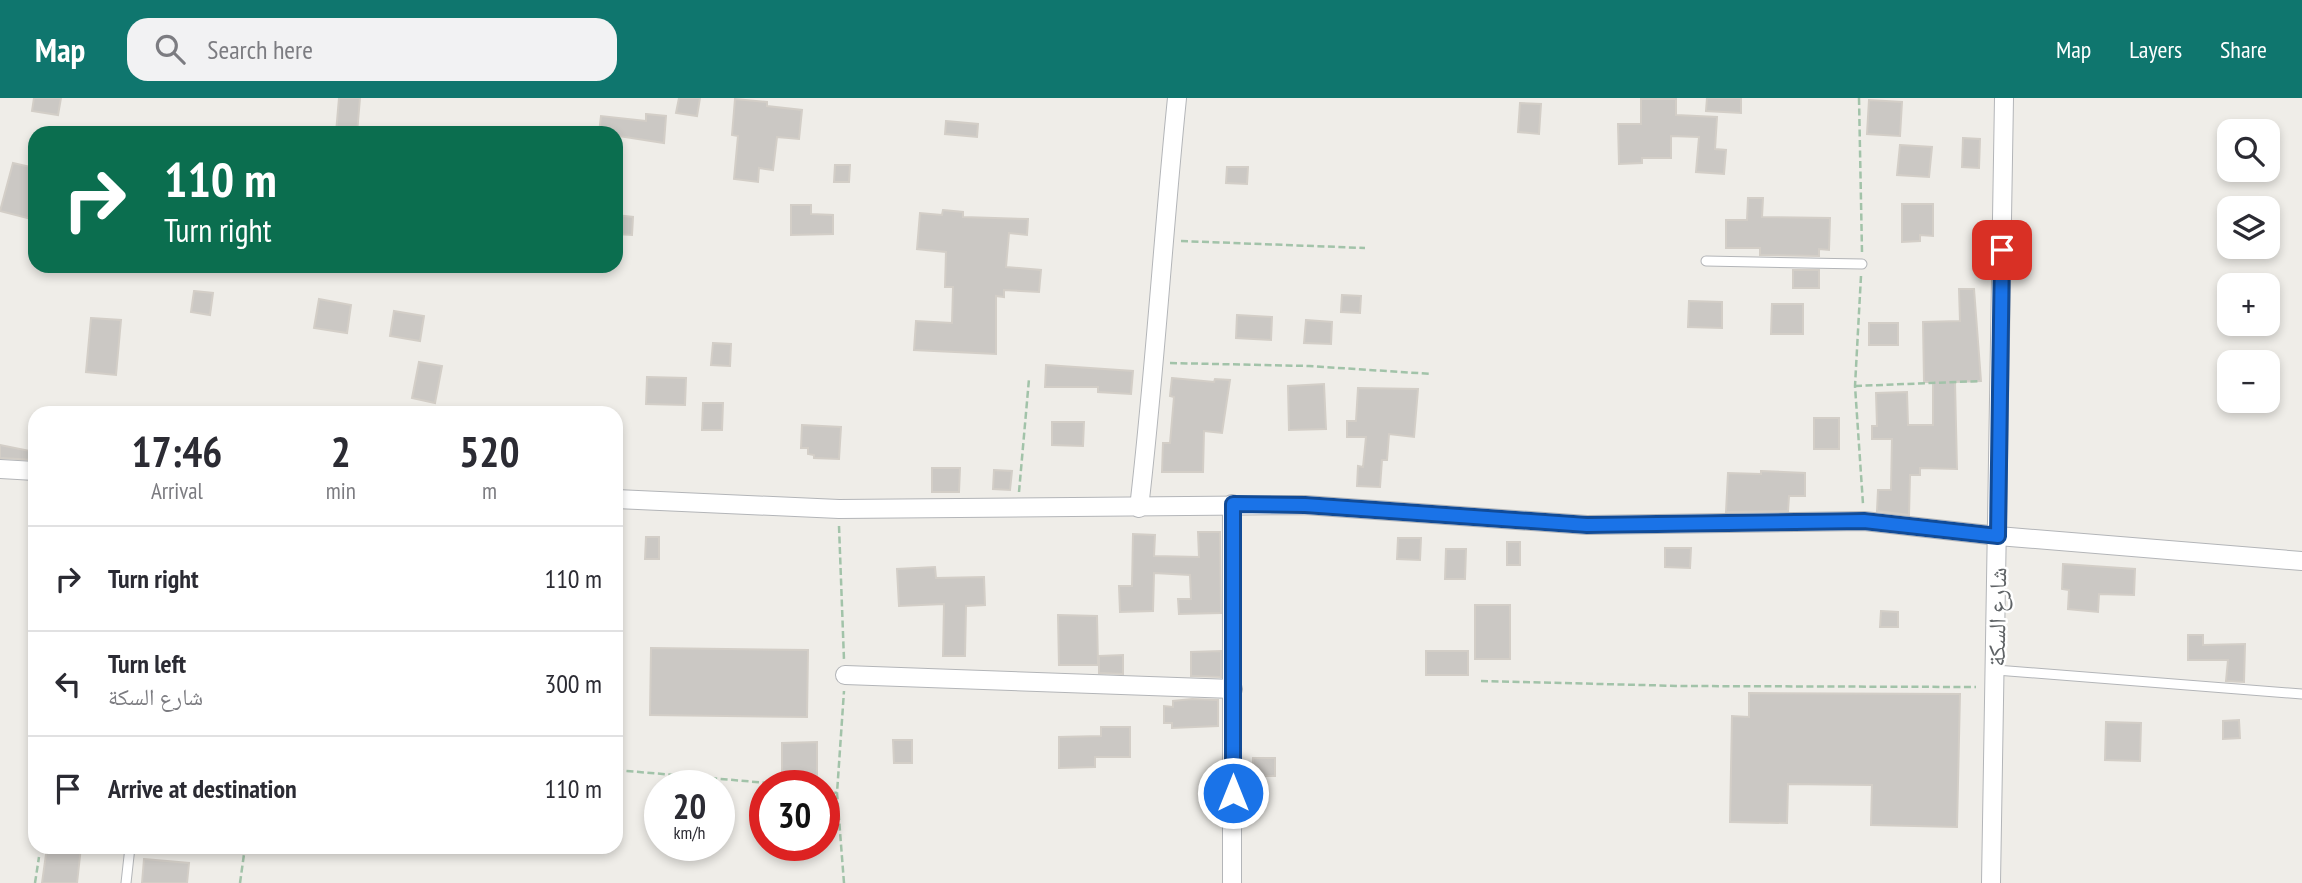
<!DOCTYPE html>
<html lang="en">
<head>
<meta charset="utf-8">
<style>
	:root { --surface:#fff; --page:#f2f2f3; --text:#2b2b33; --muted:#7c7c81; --line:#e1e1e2; --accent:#0f766e }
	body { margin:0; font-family:"PT Sans Narrow","Noto Naskh Arabic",sans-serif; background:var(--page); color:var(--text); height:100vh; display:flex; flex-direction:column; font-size:26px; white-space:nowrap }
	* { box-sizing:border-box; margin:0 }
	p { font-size:23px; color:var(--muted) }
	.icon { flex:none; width:38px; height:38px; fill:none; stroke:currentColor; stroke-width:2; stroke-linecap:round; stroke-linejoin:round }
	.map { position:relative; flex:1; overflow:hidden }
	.sheet { position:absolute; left:28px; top:308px; width:595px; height:448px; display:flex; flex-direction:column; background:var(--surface); border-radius:21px; box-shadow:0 4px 10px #0003 }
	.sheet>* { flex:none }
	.guide { position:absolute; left:28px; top:28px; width:595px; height:147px; border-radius:21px; box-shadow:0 4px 10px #0003; background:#0b6e4f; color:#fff; overflow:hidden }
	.controls { position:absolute; left:2217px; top:21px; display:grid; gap:14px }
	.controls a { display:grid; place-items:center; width:63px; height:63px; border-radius:14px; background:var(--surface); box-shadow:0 4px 10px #0003; font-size:35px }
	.speed { position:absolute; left:644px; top:672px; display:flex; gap:14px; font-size:35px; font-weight:700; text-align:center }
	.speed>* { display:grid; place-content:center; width:91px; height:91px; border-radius:50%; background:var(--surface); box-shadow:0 4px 10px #0003; line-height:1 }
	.speed small { font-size:18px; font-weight:400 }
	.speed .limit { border:10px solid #d22; background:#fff; color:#111 }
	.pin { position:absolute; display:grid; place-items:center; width:60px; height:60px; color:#fff; margin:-30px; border-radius:14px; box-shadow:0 4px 10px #0006 }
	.me { position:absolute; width:77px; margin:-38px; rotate:0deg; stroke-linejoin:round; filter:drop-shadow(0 0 5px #0008) }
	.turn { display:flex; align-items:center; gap:24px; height:147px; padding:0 21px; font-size:32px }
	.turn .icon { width:91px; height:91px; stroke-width:2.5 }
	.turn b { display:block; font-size:49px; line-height:60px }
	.eta { display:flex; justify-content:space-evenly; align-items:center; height:119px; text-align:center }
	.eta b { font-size:42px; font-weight:800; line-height:49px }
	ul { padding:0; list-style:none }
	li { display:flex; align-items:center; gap:21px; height:105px; padding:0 21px; border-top:2px solid var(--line) }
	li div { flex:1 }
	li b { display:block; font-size:26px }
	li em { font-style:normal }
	header { display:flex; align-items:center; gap:42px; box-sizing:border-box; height:98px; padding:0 35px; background:var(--accent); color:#fff }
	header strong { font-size:33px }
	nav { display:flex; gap:38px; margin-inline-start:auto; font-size:24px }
	.search { width:490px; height:63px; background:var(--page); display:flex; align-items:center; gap:18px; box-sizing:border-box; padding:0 24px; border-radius:21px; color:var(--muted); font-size:26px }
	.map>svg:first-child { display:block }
	.building { fill:#cbc8c4; stroke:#d3cec7; stroke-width:2 }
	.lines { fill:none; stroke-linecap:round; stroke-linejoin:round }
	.lane-casing { stroke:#b3b5b8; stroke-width:11 }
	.street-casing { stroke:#b3b5b8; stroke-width:20 }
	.path { stroke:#a2c3a9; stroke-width:2.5; stroke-dasharray:7 3.5; stroke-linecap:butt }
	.lane { stroke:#fff; stroke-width:9 }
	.street { stroke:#fff; stroke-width:18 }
	.route-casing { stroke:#114b97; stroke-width:18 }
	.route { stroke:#1a73e8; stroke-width:12 }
	.labels { text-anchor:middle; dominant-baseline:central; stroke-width:5; stroke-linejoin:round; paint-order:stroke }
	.street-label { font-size:24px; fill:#5f6366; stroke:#fff }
</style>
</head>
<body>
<header>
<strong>Map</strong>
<div class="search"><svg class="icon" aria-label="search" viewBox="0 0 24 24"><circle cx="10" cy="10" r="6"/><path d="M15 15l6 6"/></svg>Search here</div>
<nav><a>Map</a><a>Layers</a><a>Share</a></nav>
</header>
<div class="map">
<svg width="2302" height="785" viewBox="0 0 2302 785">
	<rect width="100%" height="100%" fill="#efede8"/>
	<!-- building -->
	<g class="building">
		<polygon points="34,0 61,0 58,17 32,13"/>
		<polygon points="339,0 360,0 357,35 336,35"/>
		<polygon points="679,0 700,0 697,18 676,15"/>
		<polygon points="1707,0 1741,0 1741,15 1706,13"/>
		<polygon points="735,1 767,4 767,8 802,12 799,41 777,39 773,72 759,70 758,84 734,81 738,38 732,37"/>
		<polygon points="1641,1 1676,1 1676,17 1717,19 1715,51 1726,52 1724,76 1696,74 1699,39 1671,38 1671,60 1642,60 1642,65 1619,66 1618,26 1641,26"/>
		<polygon points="1869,2 1902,4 1900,38 1867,36"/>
		<polygon points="1520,5 1541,6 1539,36 1518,34"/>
		<polygon points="646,16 666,18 664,45 599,35 601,18 646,23"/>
		<polygon points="946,23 978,26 977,39 945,36"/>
		<polygon points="1963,40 1980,41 1979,70 1962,69"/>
		<polygon points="1900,47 1932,49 1929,79 1897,77"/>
		<polygon points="13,65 35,70 35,122 0,113"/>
		<polygon points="835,67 850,67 849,84 834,84"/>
		<polygon points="1227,69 1248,69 1247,86 1226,85"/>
		<polygon points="1748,100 1763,100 1762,119 1830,120 1829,152 1819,151 1819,158 1760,157 1760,150 1726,150 1726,122 1747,122"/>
		<polygon points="1902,106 1933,106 1933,138 1920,137 1920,143 1902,144"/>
		<polygon points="791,107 811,107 811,116 833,117 833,136 791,137"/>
		<polygon points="943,112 963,114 963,119 1028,121 1027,137 1009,135 1006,169 1041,172 1039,194 1004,192 1004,199 996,198 996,256 914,252 916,223 952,225 953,189 945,189 946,154 917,151 920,115 942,117"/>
		<polygon points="616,117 633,119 632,137 616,136"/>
		<rect x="1793" y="172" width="26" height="18"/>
		<polygon points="1959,191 1974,191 1981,283 1955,284 1957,371 1920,370 1920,377 1910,377 1909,417 1877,413 1878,392 1891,392 1892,341 1872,341 1872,328 1877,328 1876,295 1907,294 1908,327 1933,327 1933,284 1924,284 1923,224 1960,223"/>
		<polygon points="194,193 213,195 210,217 191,214"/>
		<polygon points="1342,197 1361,198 1360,215 1341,214"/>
		<polygon points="319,201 351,207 347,235 314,230"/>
		<polygon points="1689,203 1722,204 1722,230 1688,229"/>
		<polygon points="1772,206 1803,206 1803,236 1771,236"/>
		<polygon points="394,213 424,218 420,243 390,238"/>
		<polygon points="1237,217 1272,219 1271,242 1236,240"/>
		<polygon points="91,220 121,222 116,277 86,274"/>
		<polygon points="1306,222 1332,224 1331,246 1304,245"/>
		<rect x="1869" y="225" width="29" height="22"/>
		<polygon points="713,245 731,246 730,268 711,267"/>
		<polygon points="419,264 442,268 435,305 412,300"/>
		<polygon points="1046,267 1133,273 1131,296 1098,294 1098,289 1045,289"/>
		<polygon points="647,279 686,280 685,307 646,306"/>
		<polygon points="1172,280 1214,284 1215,281 1230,282 1222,335 1204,333 1203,374 1162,374 1163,345 1170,345 1174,299 1170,298"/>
		<polygon points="1324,286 1326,331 1289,332 1288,288"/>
		<polygon points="1358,290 1418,291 1414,339 1389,336 1387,362 1382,362 1380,389 1357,388 1358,368 1363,369 1366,339 1347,339 1347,323 1356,323"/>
		<polygon points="703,305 723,305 722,332 702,332"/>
		<rect x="1814" y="320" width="25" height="31"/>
		<polygon points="1052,324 1084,324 1083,348 1052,347"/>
		<polygon points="802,327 841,329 839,361 814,360 814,357 808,356 808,350 801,350"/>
		<polygon points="0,347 35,354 35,362 0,360"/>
		<polygon points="932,370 960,370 959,394 932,394"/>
		<polygon points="994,372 1012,373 1010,392 993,391"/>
		<polygon points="1761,373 1805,375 1805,398 1789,398 1788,413 1726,414 1728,375 1761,376"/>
		<polygon points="1198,434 1220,434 1221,515 1179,516 1178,501 1191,501 1190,477 1154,475 1153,513 1120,514 1119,488 1132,488 1133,436 1155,437 1154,458 1199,459"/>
		<polygon points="646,439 659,439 659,461 645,461"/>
		<polygon points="1398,440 1421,440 1420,462 1397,461"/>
		<rect x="1507" y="444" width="13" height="23"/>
		<polygon points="1665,450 1691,450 1690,470 1665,469"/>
		<polygon points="1446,451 1466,451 1465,481 1445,481"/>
		<polygon points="2063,466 2135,471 2134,497 2099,496 2098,514 2068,511 2069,492 2062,491"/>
		<polygon points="935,469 936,480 984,479 985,507 966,508 965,558 943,558 944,506 899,508 897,471"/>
		<rect x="1475" y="507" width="35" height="54"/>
		<polygon points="1881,513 1898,514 1898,529 1880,529"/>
		<polygon points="1058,517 1097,518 1098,567 1059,567"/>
		<polygon points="2188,537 2203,537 2203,547 2245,546 2244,584 2226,583 2228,562 2188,562"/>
		<polygon points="651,550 808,552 807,619 650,617"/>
		<polygon points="1221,553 1221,579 1191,578 1191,554"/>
		<rect x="1426" y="553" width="42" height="24"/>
		<polygon points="1123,557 1123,576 1099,575 1099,558"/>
		<polygon points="1749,595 1960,596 1957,729 1871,727 1872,687 1788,686 1787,725 1730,724 1732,618 1749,619"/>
		<polygon points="1192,601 1218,602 1218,628 1172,630 1172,625 1164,625 1164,608 1173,609 1173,603"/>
		<polygon points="2239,622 2240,640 2223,641 2223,623"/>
		<polygon points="2106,624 2141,625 2140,663 2105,662"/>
		<polygon points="1101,629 1130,629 1130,659 1095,659 1095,669 1059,670 1059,639 1101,638"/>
		<polygon points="893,642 912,642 912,665 894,665"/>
		<polygon points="817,644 817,684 782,685 782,645"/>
		<rect x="1253" y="660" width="22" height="18"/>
		<polygon points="47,749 81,749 77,785 42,785"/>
		<polygon points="144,761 189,765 187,785 142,785"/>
	</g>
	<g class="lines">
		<defs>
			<g id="lane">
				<polyline points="1706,163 1862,166"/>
				<polyline points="1996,572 2302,596"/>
				<polyline points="126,785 130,749"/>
			</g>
			<g id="street">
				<polyline points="0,371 35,373"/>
				<polyline points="616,401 839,411 1305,407 1587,427 1864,423 1998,438 2302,463"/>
				<path d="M1139 410C1155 274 1163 137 1177 0"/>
				<polyline points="845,577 1233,591"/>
				<polyline points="1232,785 1232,406"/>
				<polyline points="1991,785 2004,0"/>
			</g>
		</defs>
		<!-- lane casing -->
		<use href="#lane" class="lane-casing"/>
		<!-- street casing -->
		<use href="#street" class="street-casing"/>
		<!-- path -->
		<g class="path">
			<polyline points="1859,0 1862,154"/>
			<polyline points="1181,143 1365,150"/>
			<polyline points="1861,178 1855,288 1863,406"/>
			<polyline points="1170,265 1309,268 1432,276"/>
			<polyline points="1855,288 1981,283"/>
			<polyline points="1019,394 1029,281"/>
			<polyline points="839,428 844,562"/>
			<polyline points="1481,583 1681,588 1976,589"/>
			<polyline points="616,672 803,688"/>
			<polyline points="824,692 837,695"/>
			<polyline points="35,785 39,759"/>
			<polyline points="240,785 245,749"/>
			<polyline points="844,785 837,695 844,593"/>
		</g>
		<!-- lane -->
		<use href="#lane" class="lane"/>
		<!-- street -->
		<use href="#street" class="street"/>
	</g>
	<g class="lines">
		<defs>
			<polyline id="route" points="1233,695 1233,406 1305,407 1587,427 1864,423 1998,438 2002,152"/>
		</defs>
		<!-- route casing -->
		<use href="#route" class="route-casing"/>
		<!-- route -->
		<use href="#route" class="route"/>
	</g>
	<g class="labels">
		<!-- street labels -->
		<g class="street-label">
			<text transform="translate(1997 519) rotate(-89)">شارع السكة</text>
		</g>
	</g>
</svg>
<div class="controls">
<a><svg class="icon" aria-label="search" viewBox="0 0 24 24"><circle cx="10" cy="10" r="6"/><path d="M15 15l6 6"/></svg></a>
<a><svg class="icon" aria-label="layers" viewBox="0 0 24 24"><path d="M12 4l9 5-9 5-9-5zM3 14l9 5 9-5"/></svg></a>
<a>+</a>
<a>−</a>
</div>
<div class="speed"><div>20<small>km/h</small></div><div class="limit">30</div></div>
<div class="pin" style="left:2002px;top:152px;background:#d93025"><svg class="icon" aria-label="arrive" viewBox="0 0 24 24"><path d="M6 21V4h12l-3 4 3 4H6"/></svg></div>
<svg class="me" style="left:1233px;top:695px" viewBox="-20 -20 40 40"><circle r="17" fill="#1a73e8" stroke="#fff" stroke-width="3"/><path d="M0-11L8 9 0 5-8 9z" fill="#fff"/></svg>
<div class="guide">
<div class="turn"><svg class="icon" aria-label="right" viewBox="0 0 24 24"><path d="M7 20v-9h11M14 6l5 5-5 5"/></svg><div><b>110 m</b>Turn right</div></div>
</div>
<section class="sheet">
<div class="eta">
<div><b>17:46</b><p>Arrival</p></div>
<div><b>2</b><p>min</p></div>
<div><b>520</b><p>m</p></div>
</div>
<ul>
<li><svg class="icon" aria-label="right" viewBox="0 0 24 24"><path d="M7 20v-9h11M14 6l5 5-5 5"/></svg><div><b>Turn right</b></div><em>110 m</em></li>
<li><svg class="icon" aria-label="left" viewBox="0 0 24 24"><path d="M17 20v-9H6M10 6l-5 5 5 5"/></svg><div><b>Turn left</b><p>شارع السكة</p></div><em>300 m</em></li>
<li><svg class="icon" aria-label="arrive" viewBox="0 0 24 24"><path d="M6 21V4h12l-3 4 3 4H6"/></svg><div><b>Arrive at destination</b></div><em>110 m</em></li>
</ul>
</section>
</div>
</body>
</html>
